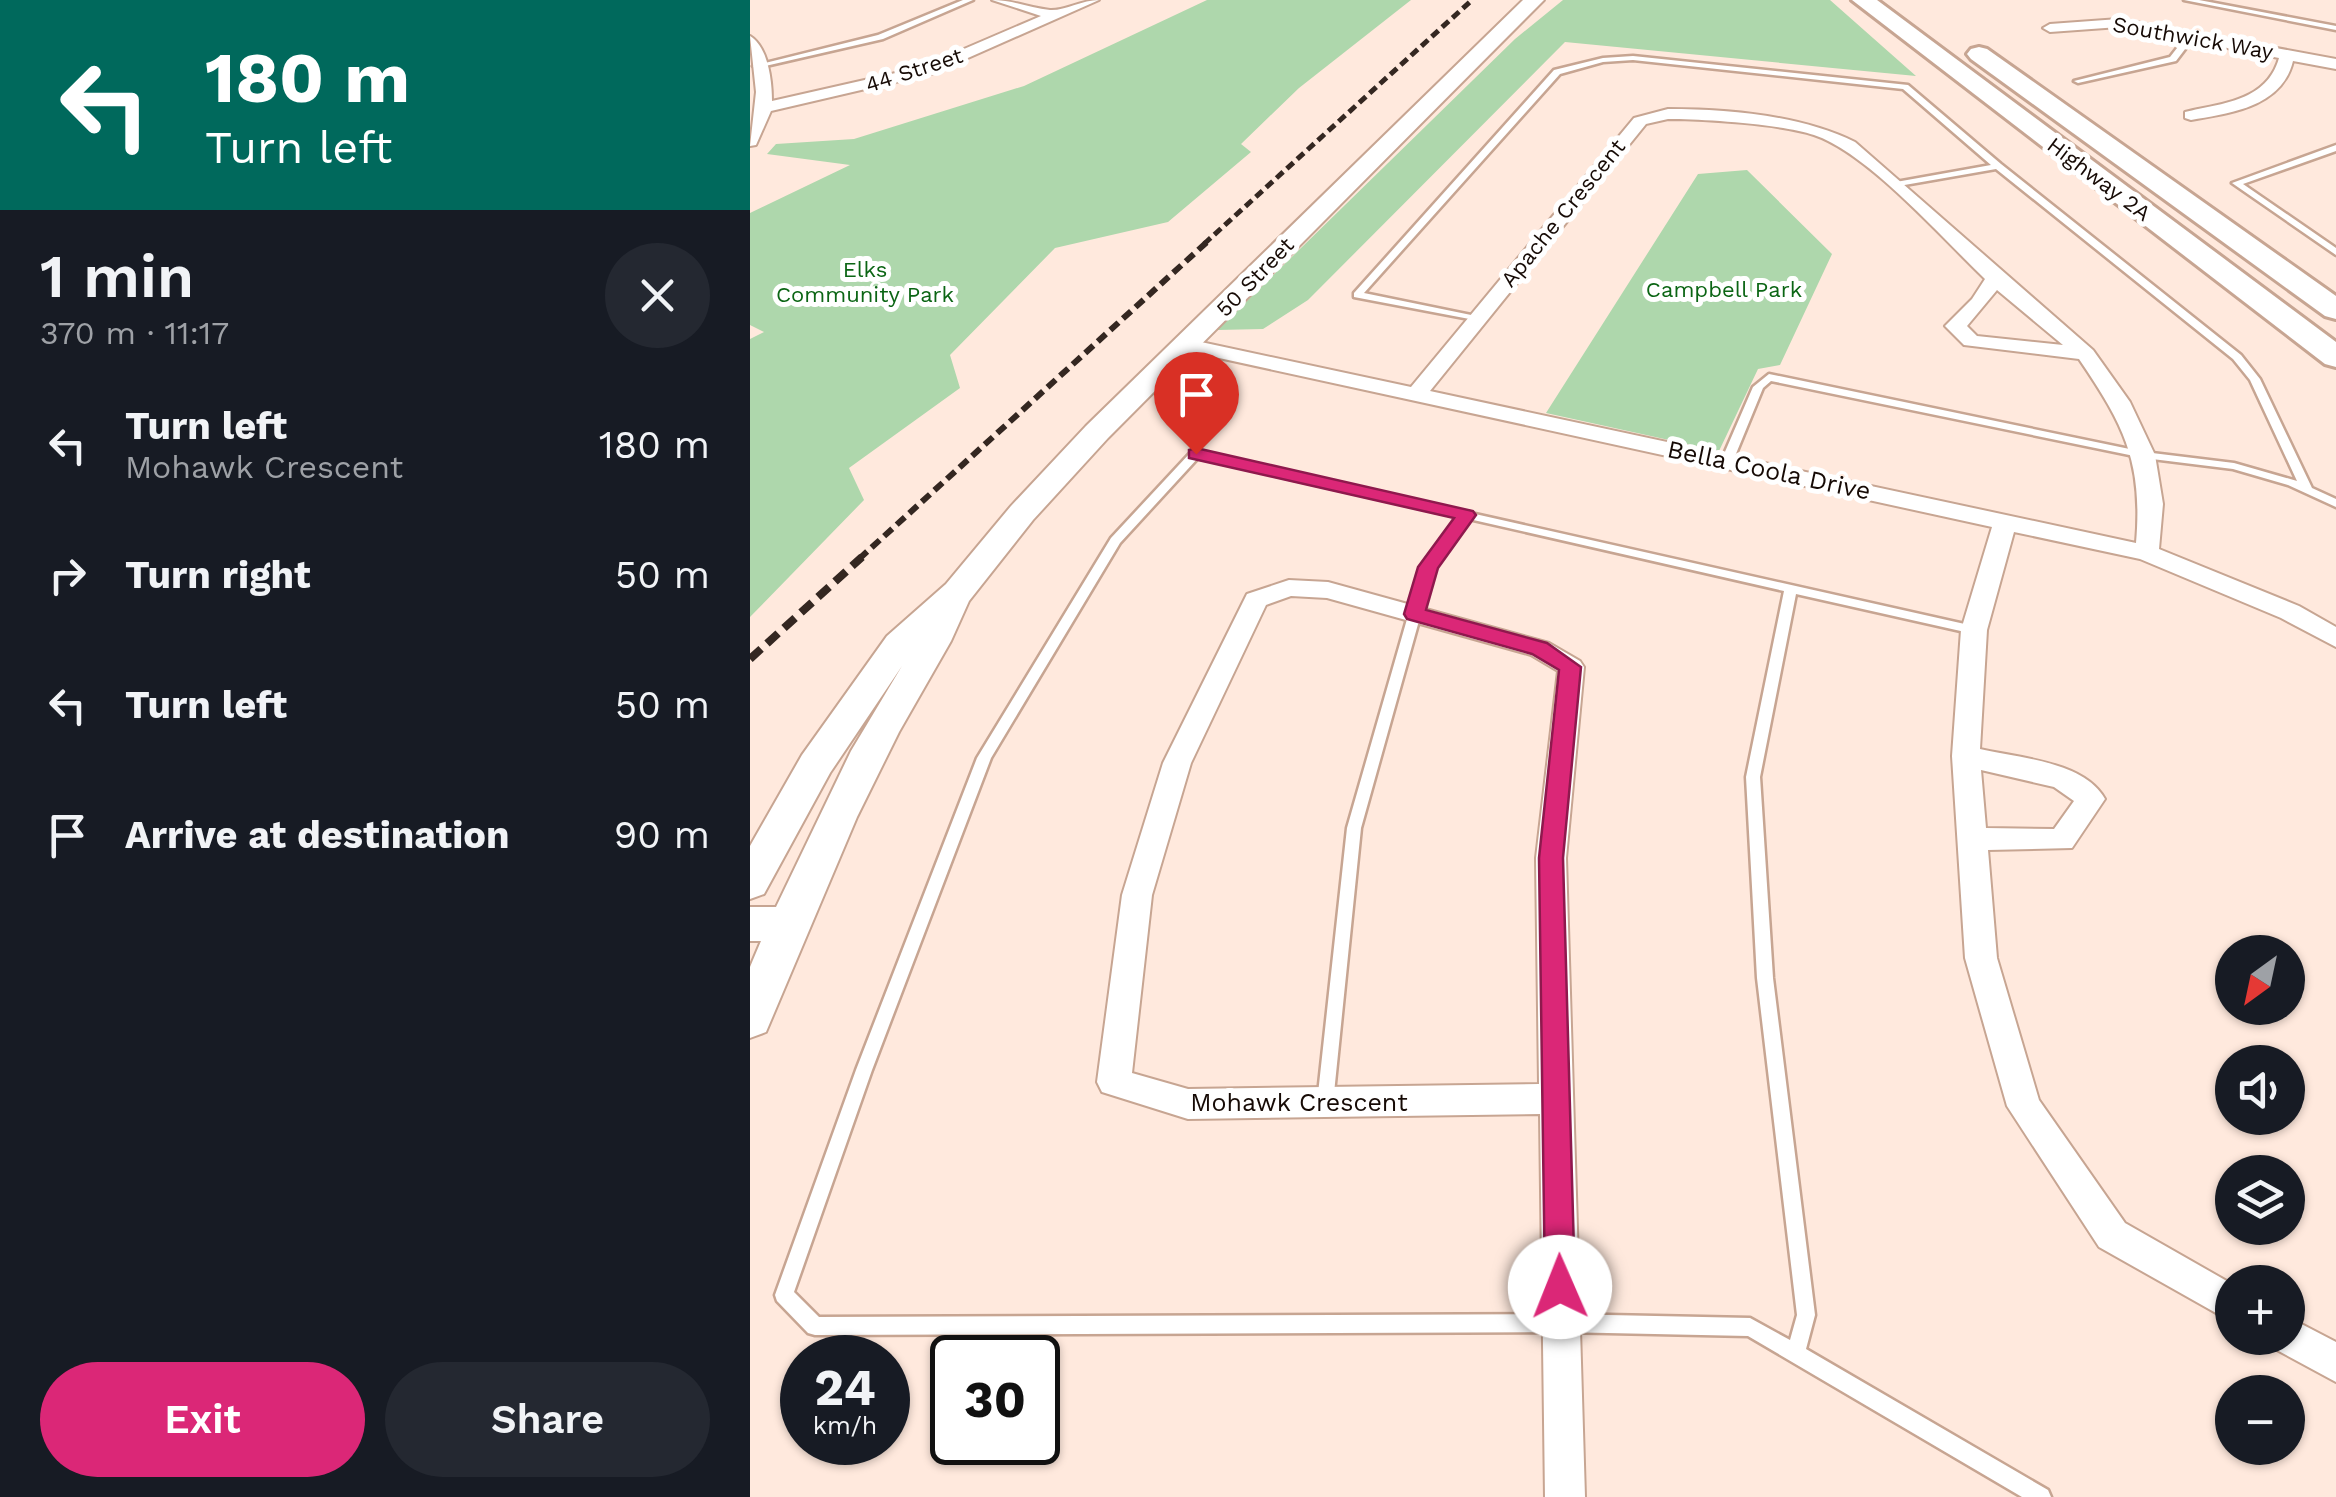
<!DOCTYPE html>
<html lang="en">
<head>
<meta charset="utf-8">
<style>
	:root { --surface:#171b24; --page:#242831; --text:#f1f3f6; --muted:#9ea1a6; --accent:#db2777 }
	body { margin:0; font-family:"Work Sans",sans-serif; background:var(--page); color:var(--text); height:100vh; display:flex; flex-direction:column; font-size:38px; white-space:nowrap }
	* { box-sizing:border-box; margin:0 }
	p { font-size:32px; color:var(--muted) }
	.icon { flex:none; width:55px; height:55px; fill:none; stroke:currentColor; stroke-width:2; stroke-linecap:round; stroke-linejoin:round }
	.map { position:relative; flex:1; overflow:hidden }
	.panel { display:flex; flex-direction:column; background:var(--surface); width:750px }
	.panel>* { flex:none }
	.top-card { background:#00695c; color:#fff; overflow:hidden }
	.needle { width:65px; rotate:213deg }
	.buttons { position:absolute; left:1465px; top:935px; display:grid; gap:20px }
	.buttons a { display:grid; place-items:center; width:90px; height:90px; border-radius:50%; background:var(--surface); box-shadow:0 2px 8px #0004; font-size:50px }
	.speed { position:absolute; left:30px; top:1335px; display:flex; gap:20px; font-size:50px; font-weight:700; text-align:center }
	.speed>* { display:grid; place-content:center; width:130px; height:130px; border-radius:50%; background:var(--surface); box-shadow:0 2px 8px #0004; line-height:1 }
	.speed small { font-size:25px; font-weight:400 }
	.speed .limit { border:5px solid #111; border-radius:15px; background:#fff; color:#111 }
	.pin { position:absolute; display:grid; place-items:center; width:85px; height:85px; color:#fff; margin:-102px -42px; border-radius:50% 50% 50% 0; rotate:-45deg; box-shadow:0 0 10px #0007 }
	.pin .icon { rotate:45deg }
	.me { position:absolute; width:110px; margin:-55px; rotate:359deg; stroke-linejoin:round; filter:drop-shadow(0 0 8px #0008) }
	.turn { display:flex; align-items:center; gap:35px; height:210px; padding:0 40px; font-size:45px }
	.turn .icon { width:130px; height:130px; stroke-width:2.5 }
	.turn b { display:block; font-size:70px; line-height:85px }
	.round { display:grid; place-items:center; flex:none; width:105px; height:105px; border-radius:52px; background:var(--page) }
	.overview { display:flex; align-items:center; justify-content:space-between; height:170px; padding:0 40px }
	h1 { font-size:60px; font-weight:600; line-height:75px }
	.button { display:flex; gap:20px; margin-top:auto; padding:20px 40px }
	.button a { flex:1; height:115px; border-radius:60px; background:var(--accent); color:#fff; font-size:40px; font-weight:600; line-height:115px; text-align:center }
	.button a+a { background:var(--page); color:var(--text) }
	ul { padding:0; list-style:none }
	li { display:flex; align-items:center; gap:30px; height:130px; padding:0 40px }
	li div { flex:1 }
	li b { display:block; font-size:38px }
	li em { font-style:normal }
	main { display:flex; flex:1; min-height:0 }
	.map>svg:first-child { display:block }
	.green { fill:#aed7ac }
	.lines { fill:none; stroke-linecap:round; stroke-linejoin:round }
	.lane-casing { stroke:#c7a592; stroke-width:5 }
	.street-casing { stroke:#c7a592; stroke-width:4 }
	.secondary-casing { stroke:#c7a592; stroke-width:4 }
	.primary-casing { stroke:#c7a592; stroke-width:6 }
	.lane { fill:#fff; fill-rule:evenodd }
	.street { fill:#fff; fill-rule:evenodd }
	.secondary { fill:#fff; fill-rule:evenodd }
	.primary { fill:#fff; fill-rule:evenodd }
	.rail-far2 { stroke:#342721; stroke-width:5; stroke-dasharray:9 5; stroke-linecap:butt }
	.rail-far1 { stroke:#342721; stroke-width:6; stroke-dasharray:11 6; stroke-linecap:butt }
	.rail { stroke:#342721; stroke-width:8; stroke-dasharray:15 8; stroke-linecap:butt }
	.route { fill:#db2777; stroke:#8e194d; stroke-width:2.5 }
	.labels { text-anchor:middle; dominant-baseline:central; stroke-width:10; stroke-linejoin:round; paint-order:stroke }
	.far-street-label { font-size:22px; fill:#160a05; stroke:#fff }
	.far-park-label { font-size:22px; fill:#0b6514; stroke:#fff }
	.street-label { font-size:25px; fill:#160a05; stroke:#fff }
</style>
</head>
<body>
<main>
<section class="panel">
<div class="top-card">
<div class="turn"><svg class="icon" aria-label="left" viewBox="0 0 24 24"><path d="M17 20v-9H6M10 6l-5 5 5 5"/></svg><div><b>180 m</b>Turn left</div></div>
</div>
<div class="overview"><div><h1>1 min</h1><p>370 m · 11:17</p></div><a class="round"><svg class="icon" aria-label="close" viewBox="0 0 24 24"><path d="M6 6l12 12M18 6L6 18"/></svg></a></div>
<ul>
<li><svg class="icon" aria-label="left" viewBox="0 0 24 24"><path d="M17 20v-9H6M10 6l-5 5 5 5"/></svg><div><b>Turn left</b><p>Mohawk Crescent</p></div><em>180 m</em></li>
<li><svg class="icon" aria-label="right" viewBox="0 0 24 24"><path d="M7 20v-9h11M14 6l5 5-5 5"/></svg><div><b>Turn right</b></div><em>50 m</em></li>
<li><svg class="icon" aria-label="left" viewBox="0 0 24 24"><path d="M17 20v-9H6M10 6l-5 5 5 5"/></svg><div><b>Turn left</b></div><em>50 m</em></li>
<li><svg class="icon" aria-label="arrive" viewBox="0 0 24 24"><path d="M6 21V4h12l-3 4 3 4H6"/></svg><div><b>Arrive at destination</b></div><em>90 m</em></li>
</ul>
<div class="button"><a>Exit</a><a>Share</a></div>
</section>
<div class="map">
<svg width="1586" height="1497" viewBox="0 0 1586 1497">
	<rect width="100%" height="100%" fill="#ffe9dd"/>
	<!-- green -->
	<g class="green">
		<polygon points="457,0 661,0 549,88 491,144 501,152 418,222 305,248 200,355 210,388 99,468 114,500 0,617 0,339 14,332 0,325 0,213 100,165 17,154 26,144 104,139 274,86"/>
		<polygon points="813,0 1080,0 1166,76 815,42 558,300 513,329 467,330 765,39"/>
		<polygon points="997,170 1082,254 1030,365 1008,369 969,451 796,413 948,174"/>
	</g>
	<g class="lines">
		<defs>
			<g id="lane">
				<polygon points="213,0 223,0 133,39 7,68 3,66 128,35"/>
				<polygon points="1434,0 1449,0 1586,26 1586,30"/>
				<polygon points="1438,34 1445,36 1426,61 1328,83 1324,81 1420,57"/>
				<polygon points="883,56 1158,85 1251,164 1491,355 1510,379 1562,488 1586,499 1586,507 1538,485 1483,469 1394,458 1021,381 1013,388 983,461 977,464 973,463 971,461 1003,387 1019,374 1394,452 1484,463 1547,481 1500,380 1483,359 1246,169 1143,187 1143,183 1146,182 1241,165 1153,89 883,60 853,62 810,74 614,293 726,316 731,319 730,321 604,297 604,293 804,70 853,58"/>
				<polygon points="1586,145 1586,151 1493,184 1586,248 1586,255 1482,183"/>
				<path d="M445 451 1228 627 1230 630 1224 634 1046 594 1010 777 1023 978 1065 1315 1056 1349 1298 1490 1301 1497H1272L998 1336 811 1332 65 1335 58 1333 27 1301 25 1295 106 1070 227 758 361 538 441 452ZM448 458 708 517 672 567 597 828 567 1103 569 1108 575 1110 581 1108 583 1103 611 828 684 567 719 519 1034 591 996 777 1007 978 1047 1315 1040 1340 1000 1318 811 1314 69 1317 44 1292 122 1070 241 758 370 543Z"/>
			</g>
			<g id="street">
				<path d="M242 0C263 0 280 8 300 10 314 11 332 0 349 0L184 73 21 111 6 145 0 146 6 92 0 36C18 47 22 80 22 101L172 67 291 16Z"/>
				<path d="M1369 19 1586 59V69L1543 61C1532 107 1481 113 1441 120L1435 118V112C1473 103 1517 101 1529 58L1369 27 1300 32 1293 28 1300 24Z"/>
				<path d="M918 109C979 109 1050 115 1105 142L1343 350 1380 402 1405 455 1413 504 1409 549 1549 606 1586 627V647L1531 618 1390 559 1264 532 1237 630 1230 749C1268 758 1334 761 1355 799L1322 848 1238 850 1247 958 1289 1100 1375 1223 1482 1284V1322L1349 1247 1257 1106 1215 958 1202 756 1211 630 1242 527 437 351 427 345 437 339 661 387 884 118ZM918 119C954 119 1031 124 1064 135 1118 153 1192 238 1235 279L1222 299 1195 326 1214 345 1329 359C1374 425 1393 462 1386 543L680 391 896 124ZM1247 290 1313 345 1227 336 1217 326ZM1231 770 1304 787 1324 801 1304 829 1236 828Z"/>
				<path d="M539 580 578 582 799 643 830 661 834 667 816 858 835 1497H795L790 1114 438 1119 352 1092 347 1082 372 895 413 763 497 594ZM541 596 577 598 781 655 808 671 786 858 789 1084 438 1089 382 1073 402 895 441 763 516 605Z"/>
				<polygon points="1538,1317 1586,1342 1586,1382 1525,1349 1520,1338 1538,1338"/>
			</g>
			<polygon id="secondary" points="773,0 794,0 358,438 283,520 219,601 201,641 149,732 107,817 16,1032 0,1038 0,967 11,941 0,941 0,907 26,907 101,751 152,666 80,773 14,894 0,899 0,846 52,755 137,636 196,584 261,506 336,426"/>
			<g id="primary">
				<polygon points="1102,0 1127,0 1586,342 1586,367 1575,364"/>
				<polygon points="1229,47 1237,49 1586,296 1586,319 1575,316 1221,59 1217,54 1221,49"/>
			</g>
		</defs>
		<!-- lane casing -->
		<use href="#lane" class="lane-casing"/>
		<!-- street casing -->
		<use href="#street" class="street-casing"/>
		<!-- secondary casing -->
		<use href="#secondary" class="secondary-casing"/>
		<!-- primary casing -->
		<use href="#primary" class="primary-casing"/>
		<!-- lane -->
		<use href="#lane" class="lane"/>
		<!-- street -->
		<use href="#street" class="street"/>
		<!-- secondary -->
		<use href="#secondary" class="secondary"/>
		<!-- primary -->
		<use href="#primary" class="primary"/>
		<!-- rail-far2 -->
		<polyline class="rail-far2" points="454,244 722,0"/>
		<!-- rail-far1 -->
		<polyline class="rail-far1" points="109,559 457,242"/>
		<!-- rail -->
		<polyline class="rail" points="0,659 112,557"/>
	</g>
	<!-- route -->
	<polygon class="route" points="446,448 723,511 726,515 688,568 676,610 797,643 831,667 813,858 825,1287 821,1298 810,1302 799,1298 795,1287 789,858 809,670 782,654 657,619 654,614 668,567 704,518 439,458 439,450"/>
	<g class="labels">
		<!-- far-street labels -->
		<g class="far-street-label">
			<text transform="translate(1443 38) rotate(10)">Southwick Way</text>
			<text transform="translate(164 70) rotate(-18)">44 Street</text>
			<text transform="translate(1349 179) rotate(37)">Highway 2A</text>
			<text transform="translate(813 213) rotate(-51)">Apache Crescent</text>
			<text transform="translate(505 277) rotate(-46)">50 Street</text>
		</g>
		<!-- far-park labels -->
		<g class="far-park-label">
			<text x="115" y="269">Elks<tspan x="115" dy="25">Community Park</tspan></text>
			<text x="974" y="289">Campbell Park</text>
		</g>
		<!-- street labels -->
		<g class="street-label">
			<text transform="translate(1019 470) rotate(12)">Bella Coola Drive</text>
			<text x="549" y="1102">Mohawk Crescent</text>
		</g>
	</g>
</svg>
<div class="buttons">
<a><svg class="needle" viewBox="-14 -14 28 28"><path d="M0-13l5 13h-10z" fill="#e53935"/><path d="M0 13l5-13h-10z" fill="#9ea1a6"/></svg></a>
<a><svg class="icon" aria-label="sound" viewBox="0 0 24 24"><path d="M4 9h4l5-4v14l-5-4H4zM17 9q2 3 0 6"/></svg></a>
<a><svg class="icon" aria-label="layers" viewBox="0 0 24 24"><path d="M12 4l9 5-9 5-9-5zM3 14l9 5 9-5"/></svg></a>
<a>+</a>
<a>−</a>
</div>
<div class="speed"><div>24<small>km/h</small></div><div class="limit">30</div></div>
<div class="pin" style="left:446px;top:454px;background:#d93025"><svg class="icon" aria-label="arrive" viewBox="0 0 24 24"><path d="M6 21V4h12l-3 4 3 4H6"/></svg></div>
<svg class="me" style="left:810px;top:1287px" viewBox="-20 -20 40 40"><circle r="19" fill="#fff"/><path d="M0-13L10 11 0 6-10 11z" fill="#db2777"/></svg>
</div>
</main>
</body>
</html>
